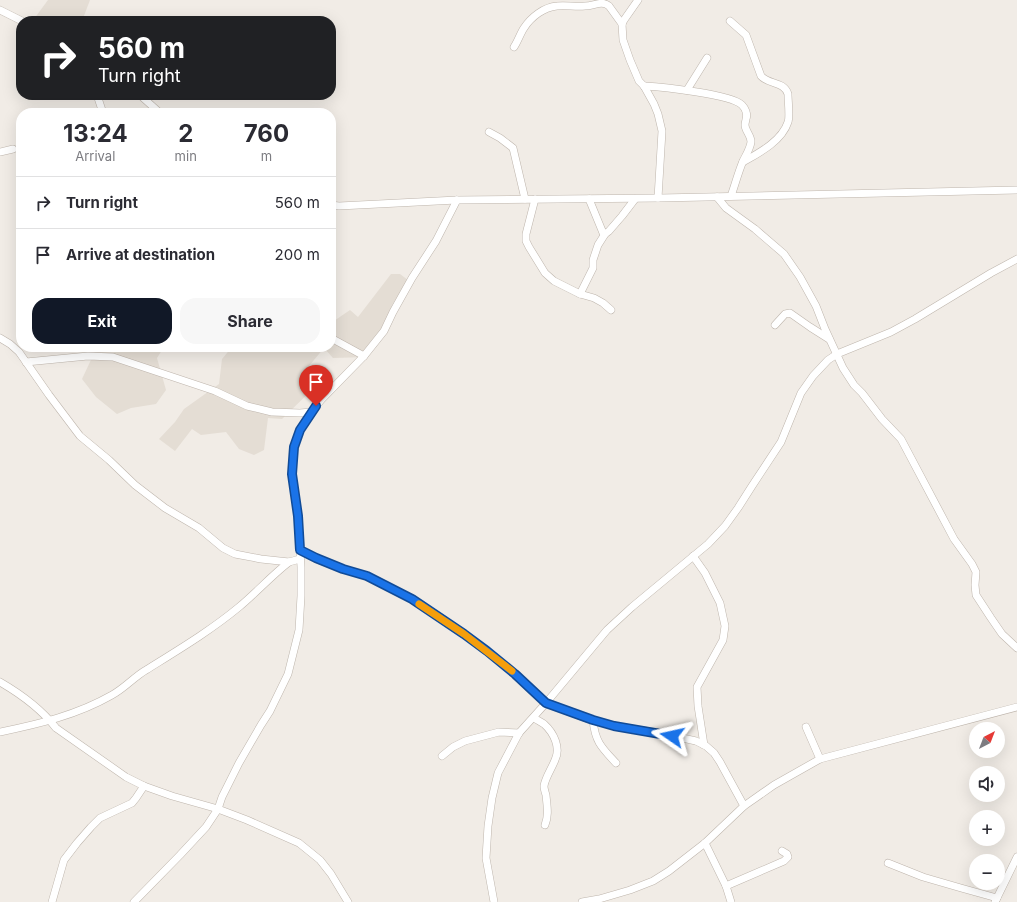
<!DOCTYPE html>
<html lang="en">
<head>
<meta charset="utf-8">
<style>
	:root { --surface:#fff; --page:#f7f7f7; --text:#2b2b33; --muted:#7c7c81; --line:#e1e1e2; --accent:#111827 }
	body { margin:0; font-family:Inter,sans-serif; background:var(--page); color:var(--text); height:100vh; display:flex; flex-direction:column; font-size:15px; white-space:nowrap }
	* { box-sizing:border-box; margin:0 }
	p { font-size:13px; color:var(--muted) }
	.icon { flex:none; width:22px; height:22px; fill:none; stroke:currentColor; stroke-width:2; stroke-linecap:round; stroke-linejoin:round }
	.map { position:relative; flex:1; overflow:hidden }
	.drawer { position:absolute; left:16px; top:108px; width:320px; height:244px; display:flex; flex-direction:column; background:var(--surface); border-radius:16px; box-shadow:0 4px 16px #0002 }
	.drawer>* { flex:none }
	.banner { position:absolute; left:16px; top:16px; width:320px; height:84px; border-radius:16px; box-shadow:0 4px 16px #0002; background:#202124; color:#fff; overflow:hidden }
	.needle { width:26px; rotate:42deg }
	.buttons { position:absolute; left:969px; top:722px; display:grid; gap:8px }
	.buttons a { display:grid; place-items:center; width:36px; height:36px; border-radius:50%; background:var(--surface); box-shadow:0 4px 16px #0002; font-size:20px }
	.pin { position:absolute; display:grid; place-items:center; width:34px; height:34px; color:#fff; margin:-41px -17px; border-radius:50% 50% 50% 0; rotate:-45deg; box-shadow:0 0 4px #0007 }
	.pin .icon { rotate:45deg }
	.me { position:absolute; width:44px; margin:-22px; rotate:281deg; stroke-linejoin:round; filter:drop-shadow(0 0 3px #0008) }
	.turn { display:flex; align-items:center; gap:14px; height:84px; padding:0 16px; font-size:18px }
	.turn .icon { width:52px; height:52px; stroke-width:2.5 }
	.turn b { display:block; font-size:28px; line-height:34px }
	.eta { display:flex; justify-content:space-evenly; align-items:center; height:68px; text-align:center }
	.eta b { font-size:24px; font-weight:700; line-height:28px }
	.button { display:flex; gap:8px; margin-top:auto; padding:8px 16px }
	.button a { flex:1; height:46px; border-radius:16px; background:var(--accent); color:#fff; font-size:16px; font-weight:700; line-height:46px; text-align:center }
	.button a+a { background:var(--page); color:var(--text) }
	ul { padding:0; list-style:none }
	li { display:flex; align-items:center; gap:12px; height:52px; padding:0 16px; border-top:1px solid var(--line) }
	li div { flex:1 }
	li b { display:block; font-size:15px }
	li em { font-style:normal }
	.map>svg:first-child { display:block }
	.residential { fill:#e4ddd4 }
	.lines { fill:none; stroke-linecap:round; stroke-linejoin:round }
	.minor-casing { stroke:#beb5ac; stroke-width:8 }
	.minor { stroke:#fff; stroke-width:7 }
	.route-casing { stroke:#114b97; stroke-width:10 }
	.route { stroke:#1a73e8; stroke-width:7 }
	.slow { stroke:#f59e0b; stroke-width:7 }
</style>
</head>
<body>
<div class="map">
<svg width="1017" height="902" viewBox="0 0 1017 902">
	<rect width="100%" height="100%" fill="#f1ece6"/>
	<!-- residential -->
	<g class="residential">
		<polygon points="48,0 90,0 82,21 37,21 34,19"/>
		<polygon points="391,274 400,274 408,280 392,305 386,333 368,357 333,358 324,348 309,366 321,381 282,419 268,418 264,450 254,455 239,449 226,432 201,435 192,429 175,451 159,439 175,422 184,409 219,384 222,359 232,347 331,347 331,323 350,310 358,317"/>
		<polygon points="97,347 164,347 157,358 166,390 156,404 131,408 117,414 96,397 82,379"/>
	</g>
	<g class="lines">
		<defs>
			<g id="minor">
				<polyline points="638,0 624,20 622,24 623,40 630,60 639,81 644,86 654,104 658,114 662,131 658,198"/>
				<polyline points="0,10 22,21"/>
				<path d="M730 21 746 35 761 76C769 85 784 81 788 94 788 101 790 117 788 122 782 141 759 153 743 162"/>
				<path d="M514 47C518 41 520 34 524 28 531 17 544 7 557 6 566 5 576 7 585 6 594 6 602 0 609 6L622 24"/>
				<path d="M644 86C661 87 731 94 742 105 745 108 748 114 746 119 746 121 745 122 745 125 745 131 751 135 751 142 750 149 746 155 743 161 738 173 735 185 731 196"/>
				<polyline points="687,90 707,58"/>
				<polyline points="97,95 103,113"/>
				<polyline points="140,95 160,113"/>
				<polyline points="489,132 500,138 513,148 525,199"/>
				<polyline points="0,152 13,149"/>
				<polyline points="717,197 726,208 755,229 784,254 800,277 816,306 825,329 843,368 854,385 862,393 882,419 901,439 954,539 972,564 976,572 975,585 976,595 991,618 1002,634 1017,648"/>
				<polyline points="535,199 526,234 526,241 529,247 545,273 554,281 580,294 594,298 603,303 611,310"/>
				<polyline points="589,199 603,233 605,234"/>
				<polyline points="331,205 339,206 457,200 660,198 1017,190"/>
				<polyline points="580,294 593,268 593,260 598,245 605,234 609,231 622,216 635,199"/>
				<polyline points="775,325 785,314 790,313 810,327 829,339"/>
				<polyline points="0,338 10,344 19,352 49,395 80,436 109,460 135,485 165,508 199,528 223,548 235,554 261,559 289,562 300,559"/>
				<polyline points="331,338 364,356"/>
				<polyline points="26,362 88,356 113,357 215,391 247,406 272,412 300,413 311,412"/>
				<polyline points="300,550 316,559 343,569 367,576 412,599 441,618 479,645 515,674 546,703 588,719 614,726 660,733 696,741 706,746 714,753 720,762 744,806"/>
				<polyline points="693,556 705,573 720,603 725,626 723,640 697,687 698,706 704,745"/>
				<path d="M0 682C19 693 42 710 56 728L126 777 144 786 172 796 218 809 247 820 299 843 320 860 331 874 348 902"/>
				<path d="M534 718C537 720 541 722 544 724 554 733 561 748 555 760 552 768 545 778 544 786 544 789 545 792 546 795 547 806 549 815 545 825"/>
				<path d="M593 720C595 742 602 748 616 763"/>
				<polyline points="806,727 820,759"/>
				<path d="M0 732C39 724 77 715 112 695 125 688 134 677 146 670 178 650 210 631 239 607 256 593 271 576 289 562"/>
				<polyline points="442,756 453,747 465,741 499,732 519,733"/>
				<polyline points="705,843 726,886 731,902"/>
				<polyline points="888,863 923,877 961,888 997,898"/>
				<polyline points="726,886 784,861 788,857 787,854 782,851"/>
				<polyline points="52,902 64,860 77,843 91,827 100,818 132,803 136,798 144,786"/>
				<polyline points="134,902 180,855 206,827 218,809 222,797 239,763 261,725 270,711 288,674 299,630 301,596 301,567 298,516 292,474 294,447 300,430 311,412 322,399 364,356 384,331 393,312 412,278 436,241 457,200"/>
				<polyline points="494,902 486,858 488,826 492,798 498,773 519,733 546,703 607,630 632,607 708,544 725,526 738,508 752,486 781,442 801,393 813,376 828,360 837,354 891,332 915,319 991,273 1017,259"/>
				<polyline points="582,902 599,899 630,890 653,881 669,871 705,843 744,806 774,785 820,759 1017,707"/>
				<polyline points="995,902 1017,857"/>
			</g>
		</defs>
		<!-- minor casing -->
		<use href="#minor" class="minor-casing"/>
		<!-- minor -->
		<use href="#minor" class="minor"/>
	</g>
	<g class="lines">
		<defs>
			<polyline id="route" points="316,406 300,430 294,447 292,474 298,516 300,550 316,558 343,569 367,576 412,599 464,634 487,651 515,674 546,703 593,720 614,726 672,736"/>
		</defs>
		<!-- route casing -->
		<use href="#route" class="route-casing"/>
		<!-- route -->
		<use href="#route" class="route"/>
		<!-- slow -->
		<polyline class="slow" points="419,604 464,634 512,671"/>
	</g>
</svg>
<div class="buttons">
<a><svg class="needle" viewBox="-14 -14 28 28"><path d="M0-13l5 13h-10z" fill="#e53935"/><path d="M0 13l5-13h-10z" fill="#7c7c81"/></svg></a>
<a><svg class="icon" aria-label="sound" viewBox="0 0 24 24"><path d="M4 9h4l5-4v14l-5-4H4zM17 9q2 3 0 6"/></svg></a>
<a>+</a>
<a>−</a>
</div>
<div class="pin" style="left:316px;top:406px;background:#d93025"><svg class="icon" aria-label="arrive" viewBox="0 0 24 24"><path d="M6 21V4h12l-3 4 3 4H6"/></svg></div>
<svg class="me" style="left:672px;top:736px" viewBox="-20 -20 40 40"><path d="M0-17L14 15 0 8-14 15z" fill="#1a73e8" stroke="#fff" stroke-width="4"/></svg>
<div class="banner">
<div class="turn"><svg class="icon" aria-label="right" viewBox="0 0 24 24"><path d="M7 20v-9h11M14 6l5 5-5 5"/></svg><div><b>560 m</b>Turn right</div></div>
</div>
<section class="drawer">
<div class="eta">
<div><b>13:24</b><p>Arrival</p></div>
<div><b>2</b><p>min</p></div>
<div><b>760</b><p>m</p></div>
</div>
<ul>
<li><svg class="icon" aria-label="right" viewBox="0 0 24 24"><path d="M7 20v-9h11M14 6l5 5-5 5"/></svg><div><b>Turn right</b></div><em>560 m</em></li>
<li><svg class="icon" aria-label="arrive" viewBox="0 0 24 24"><path d="M6 21V4h12l-3 4 3 4H6"/></svg><div><b>Arrive at destination</b></div><em>200 m</em></li>
</ul>
<div class="button"><a>Exit</a><a>Share</a></div>
</section>
</div>
</body>
</html>
